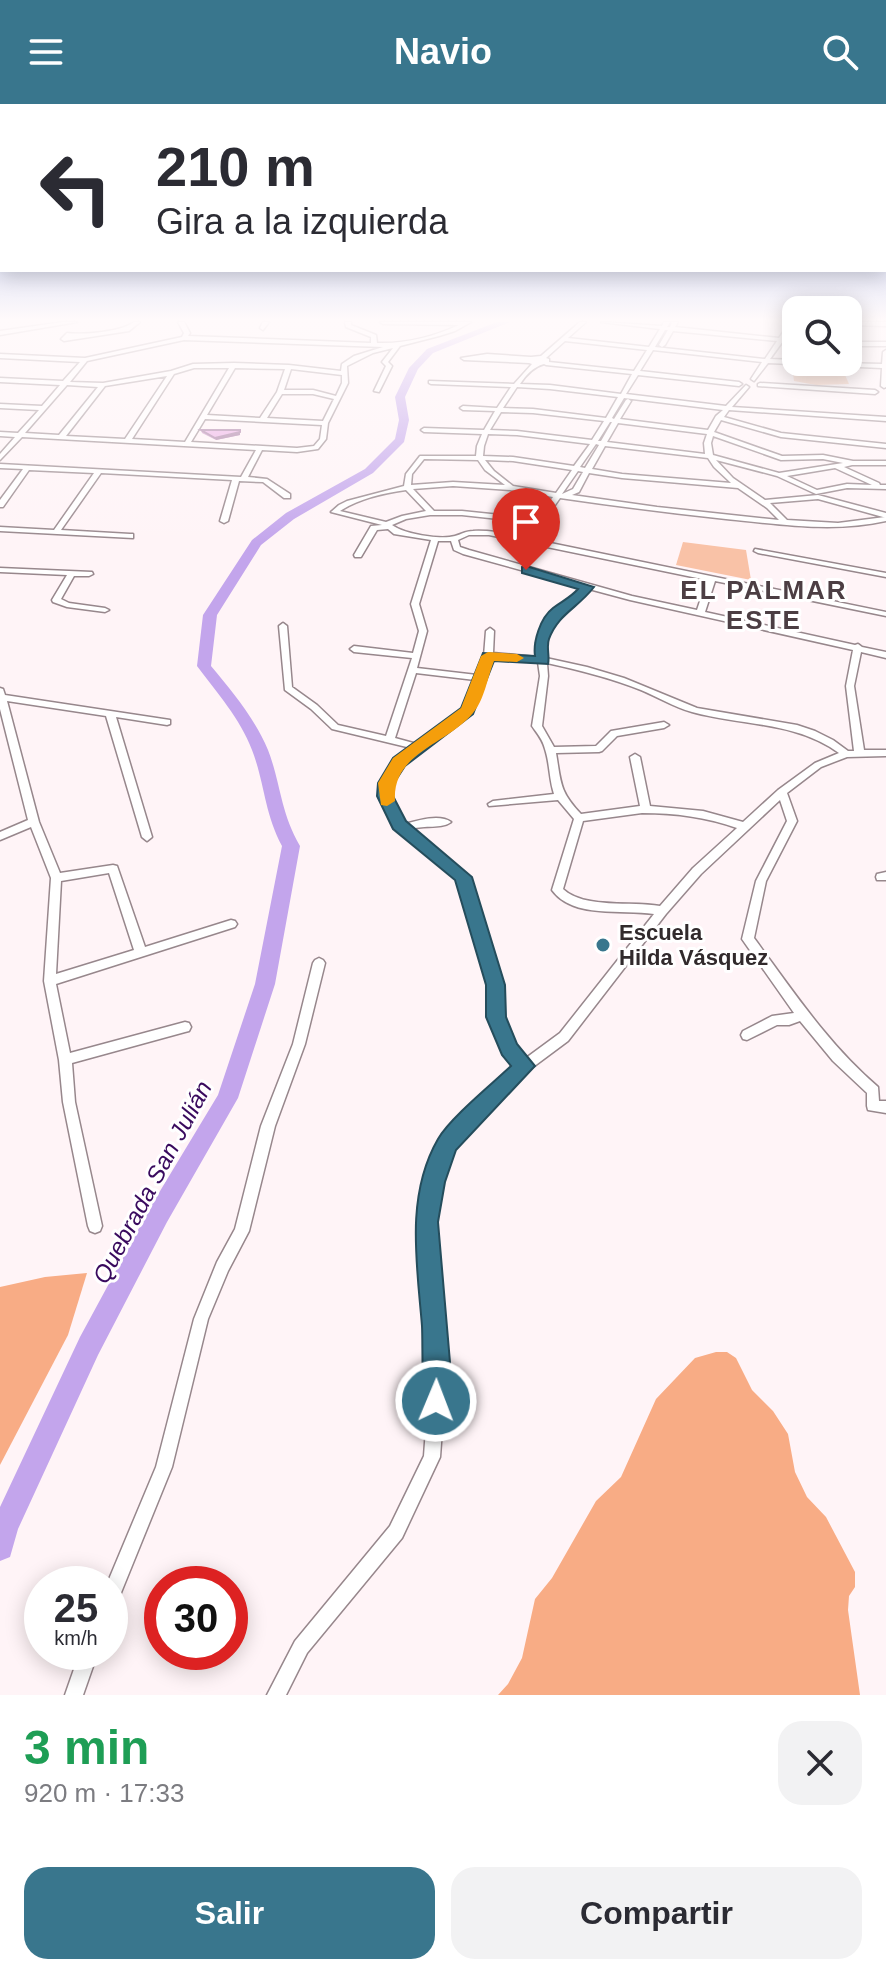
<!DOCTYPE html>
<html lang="es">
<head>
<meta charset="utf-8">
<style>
	:root { --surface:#fff; --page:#f2f2f3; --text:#2b2b33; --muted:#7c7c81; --accent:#39768d }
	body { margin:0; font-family:Helvetica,sans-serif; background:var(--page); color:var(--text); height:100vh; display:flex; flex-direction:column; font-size:30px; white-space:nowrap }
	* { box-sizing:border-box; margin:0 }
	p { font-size:26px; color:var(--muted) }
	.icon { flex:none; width:44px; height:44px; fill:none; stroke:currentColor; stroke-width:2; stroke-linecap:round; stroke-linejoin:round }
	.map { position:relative; height:1591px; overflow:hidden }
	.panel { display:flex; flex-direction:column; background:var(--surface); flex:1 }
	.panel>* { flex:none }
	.top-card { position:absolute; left:0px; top:0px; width:886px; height:168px; box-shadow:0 4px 20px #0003; background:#fff; color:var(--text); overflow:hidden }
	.controls { position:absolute; left:782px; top:192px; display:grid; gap:16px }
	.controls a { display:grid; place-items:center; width:80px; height:80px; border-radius:16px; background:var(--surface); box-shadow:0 4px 20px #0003; font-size:40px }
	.speed { position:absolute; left:24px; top:1462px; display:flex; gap:16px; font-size:40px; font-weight:700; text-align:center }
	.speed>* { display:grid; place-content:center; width:104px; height:104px; border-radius:50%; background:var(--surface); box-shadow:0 4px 20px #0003; line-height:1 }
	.speed small { font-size:20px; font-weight:400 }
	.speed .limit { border:12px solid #d22; background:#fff; color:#111 }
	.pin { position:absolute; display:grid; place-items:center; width:68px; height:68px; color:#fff; margin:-82px -34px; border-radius:50% 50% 50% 0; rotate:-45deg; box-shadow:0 0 8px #0007 }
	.pin .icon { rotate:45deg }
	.me { position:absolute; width:88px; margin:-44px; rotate:1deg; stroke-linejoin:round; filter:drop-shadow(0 0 6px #0008) }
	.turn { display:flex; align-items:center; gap:28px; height:168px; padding:0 24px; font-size:36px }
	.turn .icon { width:104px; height:104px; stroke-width:2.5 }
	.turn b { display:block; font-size:56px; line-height:68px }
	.round { display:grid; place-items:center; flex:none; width:84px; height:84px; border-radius:24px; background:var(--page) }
	.headline { display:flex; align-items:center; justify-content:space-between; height:136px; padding:0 24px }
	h1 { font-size:48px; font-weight:700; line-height:60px; color:#1e9e55 }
	.action { display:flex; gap:16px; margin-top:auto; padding:16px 24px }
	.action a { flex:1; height:92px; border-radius:24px; background:var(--accent); color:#fff; font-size:32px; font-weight:700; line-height:92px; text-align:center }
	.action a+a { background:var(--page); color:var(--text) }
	header { display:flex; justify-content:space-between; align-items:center; height:104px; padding:0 24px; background:var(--accent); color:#fff; font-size:36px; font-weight:700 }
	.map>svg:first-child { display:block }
	.green { fill:#f9c2a7 }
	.forest { fill:#f8ac85 }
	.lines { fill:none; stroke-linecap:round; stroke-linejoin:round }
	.river { fill:#c3a5ec; fill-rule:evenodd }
	.street-casing { stroke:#97878c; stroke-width:3 }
	.street { fill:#fff; fill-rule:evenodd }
	.wall { fill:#ca94c5 }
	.shaded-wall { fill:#a478a0 }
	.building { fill:#ebace5; stroke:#a478a0; stroke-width:2 }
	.route { fill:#39768d; stroke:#254d5c; stroke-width:2 }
	.slow { fill:#f59e0b }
	.poi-dot { fill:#39768d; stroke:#fff; stroke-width:3 }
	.labels { text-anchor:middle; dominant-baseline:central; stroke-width:6; stroke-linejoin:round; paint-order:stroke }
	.poi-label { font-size:22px; font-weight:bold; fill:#312a2c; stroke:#fff; text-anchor:start }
	.water-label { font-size:24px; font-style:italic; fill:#390a5e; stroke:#fff }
	.far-district-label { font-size:26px; font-weight:bold; letter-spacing:2px; fill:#4c3e43; stroke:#fff }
</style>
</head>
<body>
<header><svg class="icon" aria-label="menu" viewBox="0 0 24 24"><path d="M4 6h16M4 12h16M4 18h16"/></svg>Navio<svg class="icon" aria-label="search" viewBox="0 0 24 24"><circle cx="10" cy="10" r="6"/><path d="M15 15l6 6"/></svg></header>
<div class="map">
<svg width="886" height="1591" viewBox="0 0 886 1591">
	<rect width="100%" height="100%" fill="#fff4f7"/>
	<!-- green -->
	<g class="green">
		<polygon points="792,262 842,264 849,280 816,281 794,277"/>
		<polygon points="683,438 746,446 751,476 676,461"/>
	</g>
	<!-- forest -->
	<g class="forest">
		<polygon points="87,1169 68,1231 0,1361 0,1183 45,1173"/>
		<polygon points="716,1248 727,1248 736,1254 752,1286 773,1307 788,1330 795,1368 807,1393 826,1413 855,1468 855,1483 849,1492 848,1506 860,1591 498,1591 508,1580 522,1554 535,1495 552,1474 596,1397 621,1373 656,1295 695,1254"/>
	</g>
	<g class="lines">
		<!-- river -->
		<path class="river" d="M497 218H510L433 249 418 265 405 293 409 316 404 338 373 369 294 415 261 441 217 511 211 562C232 587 255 615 268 646 281 680 280 707 300 742L275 880 238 994 167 1118 98 1251 18 1425 10 1453 0 1457V1403L80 1233 151 1102 218 991 255 880 282 742C264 708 265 680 252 646 240 614 217 589 197 562L203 511 252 436 286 409 365 365 395 335 399 316 395 293 409 264 427 245Z"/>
		<defs>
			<g id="street">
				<polygon points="63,218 77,218 0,231 0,227"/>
				<path d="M134 218H140L129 227 64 237 61 235 67 229C83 231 122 228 134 218Z"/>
				<path d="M178 218H184L190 229 188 232 371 239V233L346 223 345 218H351V221L376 231 377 239C404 240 433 233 459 221L383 220 380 218H471L455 227 439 232 400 242 388 258 392 262 379 288 374 287 386 262 382 258 393 244 373 249 347 262 348 279 328 319 326 335 318 345 297 348 262 346 248 373 267 375 290 390V394H284L263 378 239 377 228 417 224 419 220 417 232 376 101 369 61 426 130 430H133V434L0 427V423L54 426 94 369 29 366 3 403H0V396L23 365 0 364V360L241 373 256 346 22 333 0 356V350L15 333 0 332V328L18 329 39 306 0 304V300L42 302 60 281 0 278V274L63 277 80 258 0 254V250L85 254 182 233 184 229ZM184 236 383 243 354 252 342 260 341 267 289 261 234 259 193 260 171 267 103 279 70 278 87 257ZM194 264H229L185 338 132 335 174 270ZM235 264 285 265 277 288 260 314 207 311ZM291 265 342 271V279L336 292 313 286H284ZM167 272 125 335 66 332 105 282ZM67 281 98 283 59 331 25 329ZM282 290H313L334 295 323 317 267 314ZM205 315 322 321 320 335 314 342 297 344 191 338Z"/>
				<polygon points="263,218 269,218 263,226 260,224"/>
				<path d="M580 218H586L568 234 649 243 660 225 601 218 662 222 664 218H670L667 223H670L672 218H678L675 223 779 234 790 218H796L785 234 796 235V239L783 237 770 255 796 256V258L882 260 883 248 886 246V283L884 284 881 282 882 264 768 259 754 277 751 275 762 258 653 246 640 267 739 278 742 280 739 282 638 271 626 290 726 302 746 281 749 283 732 303 886 313V317L729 306 724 313 781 329 886 340V344L781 333 721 316 714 328 782 352 823 351 853 357H886V361H852L844 363 879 379 880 381H886V385L847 384 816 390 777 372 716 356 733 374 765 396 818 391 886 409V417C833 429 779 420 726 415 670 409 615 402 560 394L531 435 886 508V512L715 477 705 508 855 541 858 540 862 543 886 548V554L861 548 854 582 864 646H886V652L847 653 821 663 787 689 797 717 766 777 754 834C793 887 828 940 878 983L879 997H886V1009L868 1006 867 1002V989L833 957 800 917 789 921H777L747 936 743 935 741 931 743 927 772 912 794 909 742 835 756 777 787 717 780 696 701 770 666 810 568 937 529 966 452 1044 440 1078 433 1118 446 1270 440 1353 402 1434 307 1549 286 1591H267L295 1537 390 1422 424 1352 430 1270 419 1118 426 1078 442 1036 517 962 505 949 490 913V881L458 775 395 723 380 692 381 679 396 656 411 644 332 625 311 605 285 586 279 522 283 519 287 522 292 583 317 601 338 621 386 632 412 554 354 548 350 545 354 542 413 549 419 527 411 500 431 436 394 430 388 425 377 426 361 453H355L354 451 371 422 382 421 331 408 339 401 347 397 404 382 406 370 420 352H476L477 342 482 330 424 328 421 326 424 324 484 326 495 307 463 306 460 304 463 302 497 304 511 283 431 280 429 279V277L514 280 532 260 529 259 464 256 461 254 487 250 531 253 541 252ZM665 226H668L659 241 662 243 665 241 673 227 777 237 765 255 655 243ZM565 237 647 246 634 267 549 258V255L546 254ZM544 260 546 261 632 270 621 290 550 281 520 280C526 271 533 263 544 260ZM517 283 550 285 618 293 606 314 533 305 503 304ZM624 294 723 306 716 312 708 326 620 315 631 297 628 295 626 296 614 315 612 314ZM501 308 533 309 604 317 592 336 517 327 490 326ZM610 318H612L601 337H598ZM618 319 707 330 704 339 705 350 607 338ZM488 330 517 331 590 340 574 362 513 353 483 352 484 342ZM713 332 781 356 823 355 843 359 779 369 713 351 711 339ZM596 340 599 341 585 364 580 363ZM605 342 708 354 714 363 731 379 622 370 592 365ZM424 355 478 356 485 366 505 381 453 378 411 381 412 370ZM485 356 513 357 572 366 556 389 513 382 494 367ZM835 364 872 381 847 380 817 386 787 372ZM578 367 583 368 573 385 562 390ZM589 369 622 374 738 384 767 404 779 416 657 403 572 391 579 388ZM453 382 510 386 553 393 538 415 462 407H434L413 385ZM406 386 426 407 402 412 386 418 340 407C358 395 384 389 406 386ZM818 395 883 413H885L838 419 787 416 770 399ZM430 411H462L535 419 525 434C507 430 491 426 473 427 466 427 462 430 455 432 440 436 404 430 392 421L406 415ZM469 431H489L707 476 697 506 632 492 469 446 460 443 458 436ZM438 437H451L454 446 463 450 582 483 568 498 552 508 536 539 537 553 493 549 494 527 490 524 486 527 484 552 477 571 417 564 427 527 419 500ZM589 485 630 496 853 546 846 582 854 647H848L833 636 815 627 797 621 697 604 624 574 587 563 546 554 544 539 559 510 574 502ZM491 555 538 558 540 572 532 622C537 629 543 636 545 645 550 660 549 675 554 690L493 697 488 700 489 702 558 696 574 715 552 786C573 815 622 805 654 810L560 929 526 954 514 942 502 913V881L468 773 412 725C424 721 442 725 451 718 440 710 419 716 405 720L390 692 391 679 403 660 471 608ZM547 559C579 566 611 574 641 586 658 593 674 603 692 608 742 622 795 617 839 649L815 659 778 686 743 718 703 707 650 702 640 653 635 650 630 653 640 702 581 710C559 687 561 678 556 649L599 648 602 647 617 632 664 624 669 621 664 618 611 627 596 642 554 643 542 622 548 572ZM416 569 475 576 464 605 417 640 395 634ZM642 709C675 709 706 713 737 724L693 764 660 802C632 797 584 805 563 785L583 717Z"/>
				<polygon points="848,218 886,218 886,222 848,221"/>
				<rect x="848" y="238" width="38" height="4"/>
				<polygon points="760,279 875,286 878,288 875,290 758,282 758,280"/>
				<polygon points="755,445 886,469 886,473 758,449 754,447"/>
				<polygon points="0,464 92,468 93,470 89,472 74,472 61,495 69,499 105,504 109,506 105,508 67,503 53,498 52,496 67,471 0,468"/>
				<path d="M0 584 3 585 5 591 170 616V620L167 621 116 613 152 733 147 737 142 733 106 612 7 597 39 718 60 769 113 761 117 762 145 843 231 816 235 817 237 820 235 823 56 880 70 949 185 918 189 919 191 923 189 927 185 928 72 959 75 998 102 1122 100 1127 95 1129 90 1127 88 1122 63 998 59 956 44 877 51 774 31 723 0 736V728L28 716 0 605ZM109 769 134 846 56 870 61 777Z"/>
				<polygon points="886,768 886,776 877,776 876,773 877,770"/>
				<polygon points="319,854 323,856 325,859 305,940 275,1022 249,1127 228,1167 208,1215 172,1363 116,1501 110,1504 110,1480 107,1480 156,1363 194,1215 217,1158 235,1125 261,1022 293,940 313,859 315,856"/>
				<polygon points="80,1548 98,1548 83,1591 65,1591"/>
			</g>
		</defs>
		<!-- street casing -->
		<use href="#street" class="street-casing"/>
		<!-- street -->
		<use href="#street" class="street"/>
	</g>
	<!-- wall -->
	<polygon class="wall" points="201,326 240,326 240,331 216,336 202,329"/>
	<!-- shaded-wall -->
	<polygon class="shaded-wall" points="240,328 240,331 216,336 215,334"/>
	<!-- building -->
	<polygon class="building" points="201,326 240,326 240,328 215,334"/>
	<!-- sky -->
	<linearGradient id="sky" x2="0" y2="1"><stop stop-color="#99aeea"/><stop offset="0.49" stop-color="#fffafb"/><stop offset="1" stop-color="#fffafb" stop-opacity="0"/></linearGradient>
	<rect width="886" height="441" fill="url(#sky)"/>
	<!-- route -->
	<path class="route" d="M526 462 594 483C578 504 558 510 549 535 546 543 550 552 548 560L494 557 473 610 405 662 394 679 393 692 406 717 472 773 505 881 506 913 517 940 535 962 456 1046 445 1078 438 1118 451 1270 445 1307 436 1310 427 1307C421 1293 423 1241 422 1222 417 1160 405 1092 438 1035 450 1014 492 980 511 962L502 951 486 913V881L455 776 393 725 377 692 378 679 393 654 461 604 483 549 535 552C533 538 540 514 553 504 562 497 570 494 578 485L522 469V463Z"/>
	<!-- slow -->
	<path class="slow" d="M488 548 517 550 524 554 517 558 494 557C488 572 484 597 473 609 447 641 392 648 395 697L387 702 381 701 378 679 393 654 461 604 481 552Z"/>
	<!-- markers -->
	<circle class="poi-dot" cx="603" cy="841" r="8"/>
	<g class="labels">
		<!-- poi labels -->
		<g class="poi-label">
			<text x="619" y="828">Escuela<tspan x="619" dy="25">Hilda Vásquez</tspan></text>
		</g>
		<!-- water labels -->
		<g class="water-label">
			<text transform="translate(152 1078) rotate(-62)">Quebrada San Julián</text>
		</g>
		<!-- far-district labels -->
		<g class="far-district-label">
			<text x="764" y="486">EL PALMAR<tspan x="764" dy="30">ESTE</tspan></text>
		</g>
	</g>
</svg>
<div class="controls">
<a><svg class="icon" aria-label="search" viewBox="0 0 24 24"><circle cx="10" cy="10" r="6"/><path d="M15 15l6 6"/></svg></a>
</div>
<div class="speed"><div>25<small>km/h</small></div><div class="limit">30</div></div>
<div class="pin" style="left:526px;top:466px;background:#d93025"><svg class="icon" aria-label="arrive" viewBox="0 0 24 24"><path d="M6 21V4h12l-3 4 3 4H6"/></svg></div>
<svg class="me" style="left:436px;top:1297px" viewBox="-20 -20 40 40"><circle r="17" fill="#39768d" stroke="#fff" stroke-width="3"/><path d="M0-11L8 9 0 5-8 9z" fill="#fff"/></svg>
<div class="top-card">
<div class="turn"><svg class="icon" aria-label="left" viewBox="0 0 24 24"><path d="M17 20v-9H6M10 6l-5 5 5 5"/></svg><div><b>210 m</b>Gira a la izquierda</div></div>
</div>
</div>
<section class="panel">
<div class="headline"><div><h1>3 min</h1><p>920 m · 17:33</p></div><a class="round"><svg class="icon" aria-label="close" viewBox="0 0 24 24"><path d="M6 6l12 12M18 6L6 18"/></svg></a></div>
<div class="action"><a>Salir</a><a>Compartir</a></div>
</section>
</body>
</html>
